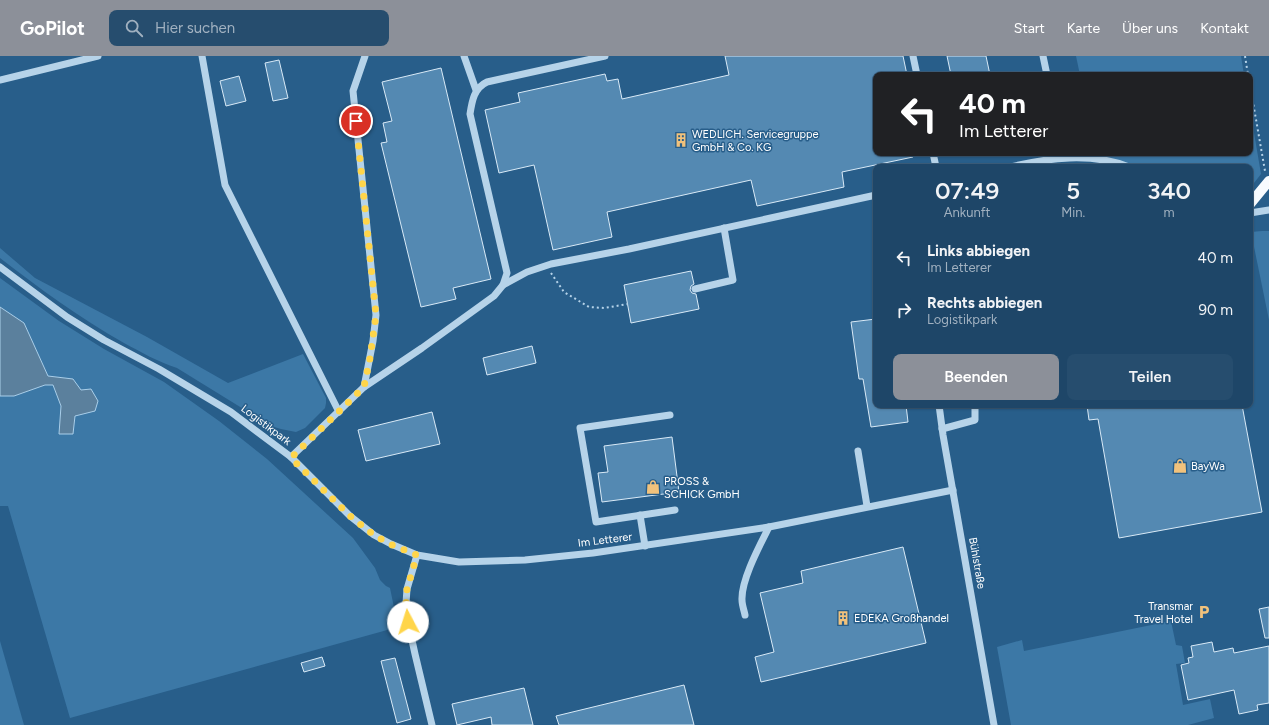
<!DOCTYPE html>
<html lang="de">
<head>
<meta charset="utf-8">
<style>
	:root { --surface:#1e4668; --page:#264d6e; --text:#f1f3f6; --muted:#a1b1c0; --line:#3c5e7c; --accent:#8c9099 }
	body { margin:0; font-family:Figtree,sans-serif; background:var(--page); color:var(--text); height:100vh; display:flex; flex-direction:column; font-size:15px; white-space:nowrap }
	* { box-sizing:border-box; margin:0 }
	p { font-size:13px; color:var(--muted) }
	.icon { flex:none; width:22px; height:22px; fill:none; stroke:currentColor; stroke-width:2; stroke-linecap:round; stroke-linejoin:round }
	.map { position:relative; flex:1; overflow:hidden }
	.sheet { position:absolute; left:873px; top:108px; width:380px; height:244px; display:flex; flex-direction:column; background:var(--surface); border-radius:8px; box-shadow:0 1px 3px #0004,0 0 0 1px var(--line) }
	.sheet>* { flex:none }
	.banner { position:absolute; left:873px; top:16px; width:380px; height:84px; border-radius:8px; box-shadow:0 1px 3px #0004,0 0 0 1px var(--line); background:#202124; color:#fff; overflow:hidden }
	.pin { position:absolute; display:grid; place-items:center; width:34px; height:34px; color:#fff; margin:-17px; border:2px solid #fff; border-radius:50%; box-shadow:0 1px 4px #0007 }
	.me { position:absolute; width:44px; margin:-22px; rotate:355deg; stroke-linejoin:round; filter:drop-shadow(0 0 3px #0008) }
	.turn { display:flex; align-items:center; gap:14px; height:84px; padding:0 20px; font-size:18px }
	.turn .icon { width:52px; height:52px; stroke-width:2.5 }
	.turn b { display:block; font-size:28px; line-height:34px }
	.eta { display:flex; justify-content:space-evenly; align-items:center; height:68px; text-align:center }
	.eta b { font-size:24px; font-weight:600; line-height:28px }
	.primary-button { display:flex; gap:8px; margin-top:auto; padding:8px 20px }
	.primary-button a { flex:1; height:46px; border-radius:8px; background:var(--accent); color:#fff; font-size:16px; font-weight:600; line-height:46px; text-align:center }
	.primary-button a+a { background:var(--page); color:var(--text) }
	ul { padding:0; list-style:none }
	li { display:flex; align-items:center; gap:12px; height:52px; padding:0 20px }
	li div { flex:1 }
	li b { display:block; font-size:15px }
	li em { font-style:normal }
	header { display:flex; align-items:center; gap:24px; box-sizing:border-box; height:56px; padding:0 20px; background:var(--accent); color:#fff }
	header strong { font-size:19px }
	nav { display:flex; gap:22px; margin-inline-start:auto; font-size:14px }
	.search { width:280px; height:36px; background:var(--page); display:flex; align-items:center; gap:10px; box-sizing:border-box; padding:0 14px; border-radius:8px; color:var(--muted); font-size:15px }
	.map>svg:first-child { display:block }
	.green { fill:#3c78a6 }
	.water { fill:#5b809d; stroke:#aacfea }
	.building { fill:#5489b2; stroke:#d9eaf7 }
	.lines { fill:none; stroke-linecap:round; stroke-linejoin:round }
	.path { stroke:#b6d3e9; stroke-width:2; stroke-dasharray:2 3; stroke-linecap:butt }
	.minor { stroke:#b6d3e9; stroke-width:7 }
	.major { stroke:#f8fbfe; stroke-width:10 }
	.route { stroke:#ffd54a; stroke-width:7; stroke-dasharray:0 12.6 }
	.labels { text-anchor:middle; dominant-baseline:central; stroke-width:3; stroke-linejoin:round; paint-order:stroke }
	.poi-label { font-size:11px; fill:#fff; stroke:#285e8a; text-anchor:start }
	.street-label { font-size:11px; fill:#fff; stroke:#285e8a }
</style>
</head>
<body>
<header>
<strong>GoPilot</strong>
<div class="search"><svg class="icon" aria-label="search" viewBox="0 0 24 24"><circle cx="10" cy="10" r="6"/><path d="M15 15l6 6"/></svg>Hier suchen</div>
<nav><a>Start</a><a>Karte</a><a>Über uns</a><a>Kontakt</a></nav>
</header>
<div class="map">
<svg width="1269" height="669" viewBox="0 0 1269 669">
	<rect width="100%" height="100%" fill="#285e8a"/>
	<!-- green -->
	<g class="green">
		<polygon points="1076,0 1241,0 1244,19 1080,19"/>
		<polygon points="1250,53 1261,118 1254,127 1250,130 1250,111 1109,111 1102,97 1250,97"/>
		<polygon points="1262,175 1269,175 1269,264 1251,176"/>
		<path d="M0 192 35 222 147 281 228 327 303 298 326 342V347L325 352 305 372 296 376 281 373 271 370 177 312C158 306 141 296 124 287 80 262 40 233 0 202Z"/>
		<polygon points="0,222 59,265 104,293 164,326 219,365 267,403 353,482 375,512 380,524 386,530 390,532 398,571 70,662 8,450 0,450 0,340 14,340 45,329 53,329 61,350 59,378 73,378 75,360 94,355 73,323 48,320 24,267 0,251"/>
		<polygon points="1171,565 1176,589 1182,590 1185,607 1176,608 1183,649 1210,643 1214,662 1188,669 1011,669 997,591 1022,584 1024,595"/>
		<polygon points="0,585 24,669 0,669"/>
	</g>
	<!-- water -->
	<polygon class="water" points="0,251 24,267 48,320 73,323 81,334 91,333 98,345 95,355 75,360 73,378 59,378 61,350 53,329 45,329 14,340 0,340"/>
	<!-- building -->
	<g class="building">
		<polygon points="725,0 903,0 907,19 876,19 876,97 913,97 913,101 842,116 844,131 757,150 751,124 607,156 612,181 553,194 534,109 499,117 485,54 520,46 518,37 605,18 607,25 618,23 622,43 729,19"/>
		<polygon points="947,0 986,0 990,19 951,19"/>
		<polygon points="279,4 288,42 273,45 265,7"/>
		<polygon points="441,12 491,223 453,232 456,243 421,251 381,87 387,86 383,67 392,65 382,26"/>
		<polygon points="239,20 246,45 226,50 220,25"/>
		<polygon points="691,215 694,228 691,230 690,234 692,237 696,238 699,253 631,267 624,229"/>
		<polygon points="876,263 876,349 906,349 908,366 871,371 863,323 859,323 851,266"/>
		<polygon points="532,290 536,307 487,319 483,302"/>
		<polygon points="1087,349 1242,349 1262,456 1119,482 1098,363 1089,364"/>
		<polygon points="432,356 440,388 366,405 358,374"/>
		<polygon points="672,381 679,436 602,446 598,417 608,416 604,390"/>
		<polygon points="903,491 926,587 761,626 755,601 774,596 760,537 803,527 801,515"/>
		<polygon points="1269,551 1269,582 1265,582 1259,553"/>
		<polygon points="1212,586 1214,596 1233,592 1234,597 1269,590 1269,647 1257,649 1258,654 1239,658 1234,634 1188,644 1181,609 1189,607 1188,602 1193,601 1191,590"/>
		<polygon points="322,601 325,610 304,616 301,607"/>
		<polygon points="395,602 411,663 397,667 381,605"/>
		<polygon points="684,629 694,669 559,669 556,660"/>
		<polygon points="524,632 533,669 492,669 491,661 457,669 452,648"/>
	</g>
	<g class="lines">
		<!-- path -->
		<g class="path">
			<polyline points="1245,0 1248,19"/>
			<polyline points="1250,29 1265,115"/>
			<polyline points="551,217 564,236 589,251 604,252 628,248"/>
		</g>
		<!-- minor -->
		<g class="minor">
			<polyline points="202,0 225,129 339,356"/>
			<polyline points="464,0 476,34"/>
			<polyline points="913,0 917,19"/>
			<polyline points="1043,0 1047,19"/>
			<polyline points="0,24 98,0"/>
			<polyline points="933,97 936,111"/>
			<path d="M1010 111C1049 102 1090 96 1129 111"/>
			<polyline points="1250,157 1269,154"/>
			<polyline points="0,211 67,261 104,284 159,313 231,356 291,401 350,460 374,479 391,488 417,499 459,506 525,504 593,497 769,471 953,434"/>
			<polyline points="503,229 527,216 551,208 629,193 876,139"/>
			<polyline points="695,233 733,224 724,172"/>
			<path d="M364 331 422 292 494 240 503 229 507 217 470 58C472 45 474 32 487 26L605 0"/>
			<polyline points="939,349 943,379 994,669"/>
			<polyline points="670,359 580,372 596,466 675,454"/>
			<polyline points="942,373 975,364 975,349"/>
			<polyline points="858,395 867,450"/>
			<polyline points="291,401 364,331 373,285 376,259 353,35 365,0"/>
			<polyline points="640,459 645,490"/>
			<polyline points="417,499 407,533 406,547 408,566 415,598 432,669"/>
			<path d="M745 559C744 554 742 549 742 544 741 524 760 489 769 471"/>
		</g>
		<!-- major -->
		<polyline class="major" points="1250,148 1269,125"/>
	</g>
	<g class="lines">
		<!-- route -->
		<polyline class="route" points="356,65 376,259 370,302 364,331 291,402 350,460 374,479 390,488 417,499 407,533 406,547 408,566"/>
	</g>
	<!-- icons -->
	<defs>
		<symbol id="building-bare" viewBox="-9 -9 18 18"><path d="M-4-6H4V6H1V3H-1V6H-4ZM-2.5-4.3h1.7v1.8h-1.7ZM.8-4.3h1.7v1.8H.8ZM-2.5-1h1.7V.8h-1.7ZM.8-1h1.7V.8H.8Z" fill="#f1c27c" stroke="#285e8a" stroke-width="2.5" paint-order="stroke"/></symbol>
		<symbol id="shop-bare" viewBox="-9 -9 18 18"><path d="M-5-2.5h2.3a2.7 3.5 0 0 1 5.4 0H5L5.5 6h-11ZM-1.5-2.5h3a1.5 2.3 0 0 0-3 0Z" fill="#f1c27c" stroke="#285e8a" stroke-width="2.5" paint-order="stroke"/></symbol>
		<symbol id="parking-bare" viewBox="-9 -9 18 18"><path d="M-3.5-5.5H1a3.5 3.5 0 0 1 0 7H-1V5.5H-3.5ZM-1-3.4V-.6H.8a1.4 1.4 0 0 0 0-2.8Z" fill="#f1c27c" stroke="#285e8a" stroke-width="2.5" paint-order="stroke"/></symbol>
	</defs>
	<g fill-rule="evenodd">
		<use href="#building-bare" x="671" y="74" width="20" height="20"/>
		<use href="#shop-bare" x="1170" y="400" width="20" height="20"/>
		<use href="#shop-bare" x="643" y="421" width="20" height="20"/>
		<use href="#parking-bare" x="1194" y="546" width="20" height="20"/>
		<use href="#building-bare" x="833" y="552" width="20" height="20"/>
	</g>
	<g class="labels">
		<!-- poi labels -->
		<g class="poi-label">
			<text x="692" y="78">WEDLICH. Servicegruppe<tspan x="692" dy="13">GmbH &amp; Co. KG</tspan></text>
			<text x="1191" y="410">BayWa</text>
			<text x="664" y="425">PROSS &amp;<tspan x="664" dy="13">SCHICK GmbH</tspan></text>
			<text x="1193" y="550" text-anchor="end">Transmar<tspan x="1193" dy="13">Travel Hotel</tspan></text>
			<text x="854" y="562">EDEKA Großhandel</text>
		</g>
		<!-- street labels -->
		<g class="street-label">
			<text transform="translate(266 369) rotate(37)">Logistikpark</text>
			<text transform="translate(605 484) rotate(-7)">Im Letterer</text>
			<text transform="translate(977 507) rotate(80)">Bühlstraße</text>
		</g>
	</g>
</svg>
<div class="pin" style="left:356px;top:65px;background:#d93025"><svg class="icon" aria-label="arrive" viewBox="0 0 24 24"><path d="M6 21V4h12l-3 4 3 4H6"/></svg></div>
<svg class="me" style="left:408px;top:566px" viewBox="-20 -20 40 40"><circle r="19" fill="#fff"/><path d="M0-13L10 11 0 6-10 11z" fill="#ffd54a"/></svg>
<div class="banner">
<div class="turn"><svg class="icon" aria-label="left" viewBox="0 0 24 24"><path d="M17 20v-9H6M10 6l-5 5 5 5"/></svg><div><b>40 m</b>Im Letterer</div></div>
</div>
<section class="sheet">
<div class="eta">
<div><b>07:49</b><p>Ankunft</p></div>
<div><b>5</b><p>Min.</p></div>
<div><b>340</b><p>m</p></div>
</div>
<ul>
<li><svg class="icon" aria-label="left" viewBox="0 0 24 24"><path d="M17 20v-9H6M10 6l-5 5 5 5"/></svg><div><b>Links abbiegen</b><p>Im Letterer</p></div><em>40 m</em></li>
<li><svg class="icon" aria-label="right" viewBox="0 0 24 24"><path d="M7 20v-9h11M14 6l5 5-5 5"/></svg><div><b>Rechts abbiegen</b><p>Logistikpark</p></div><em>90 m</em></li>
</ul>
<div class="primary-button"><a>Beenden</a><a>Teilen</a></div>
</section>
</div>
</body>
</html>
